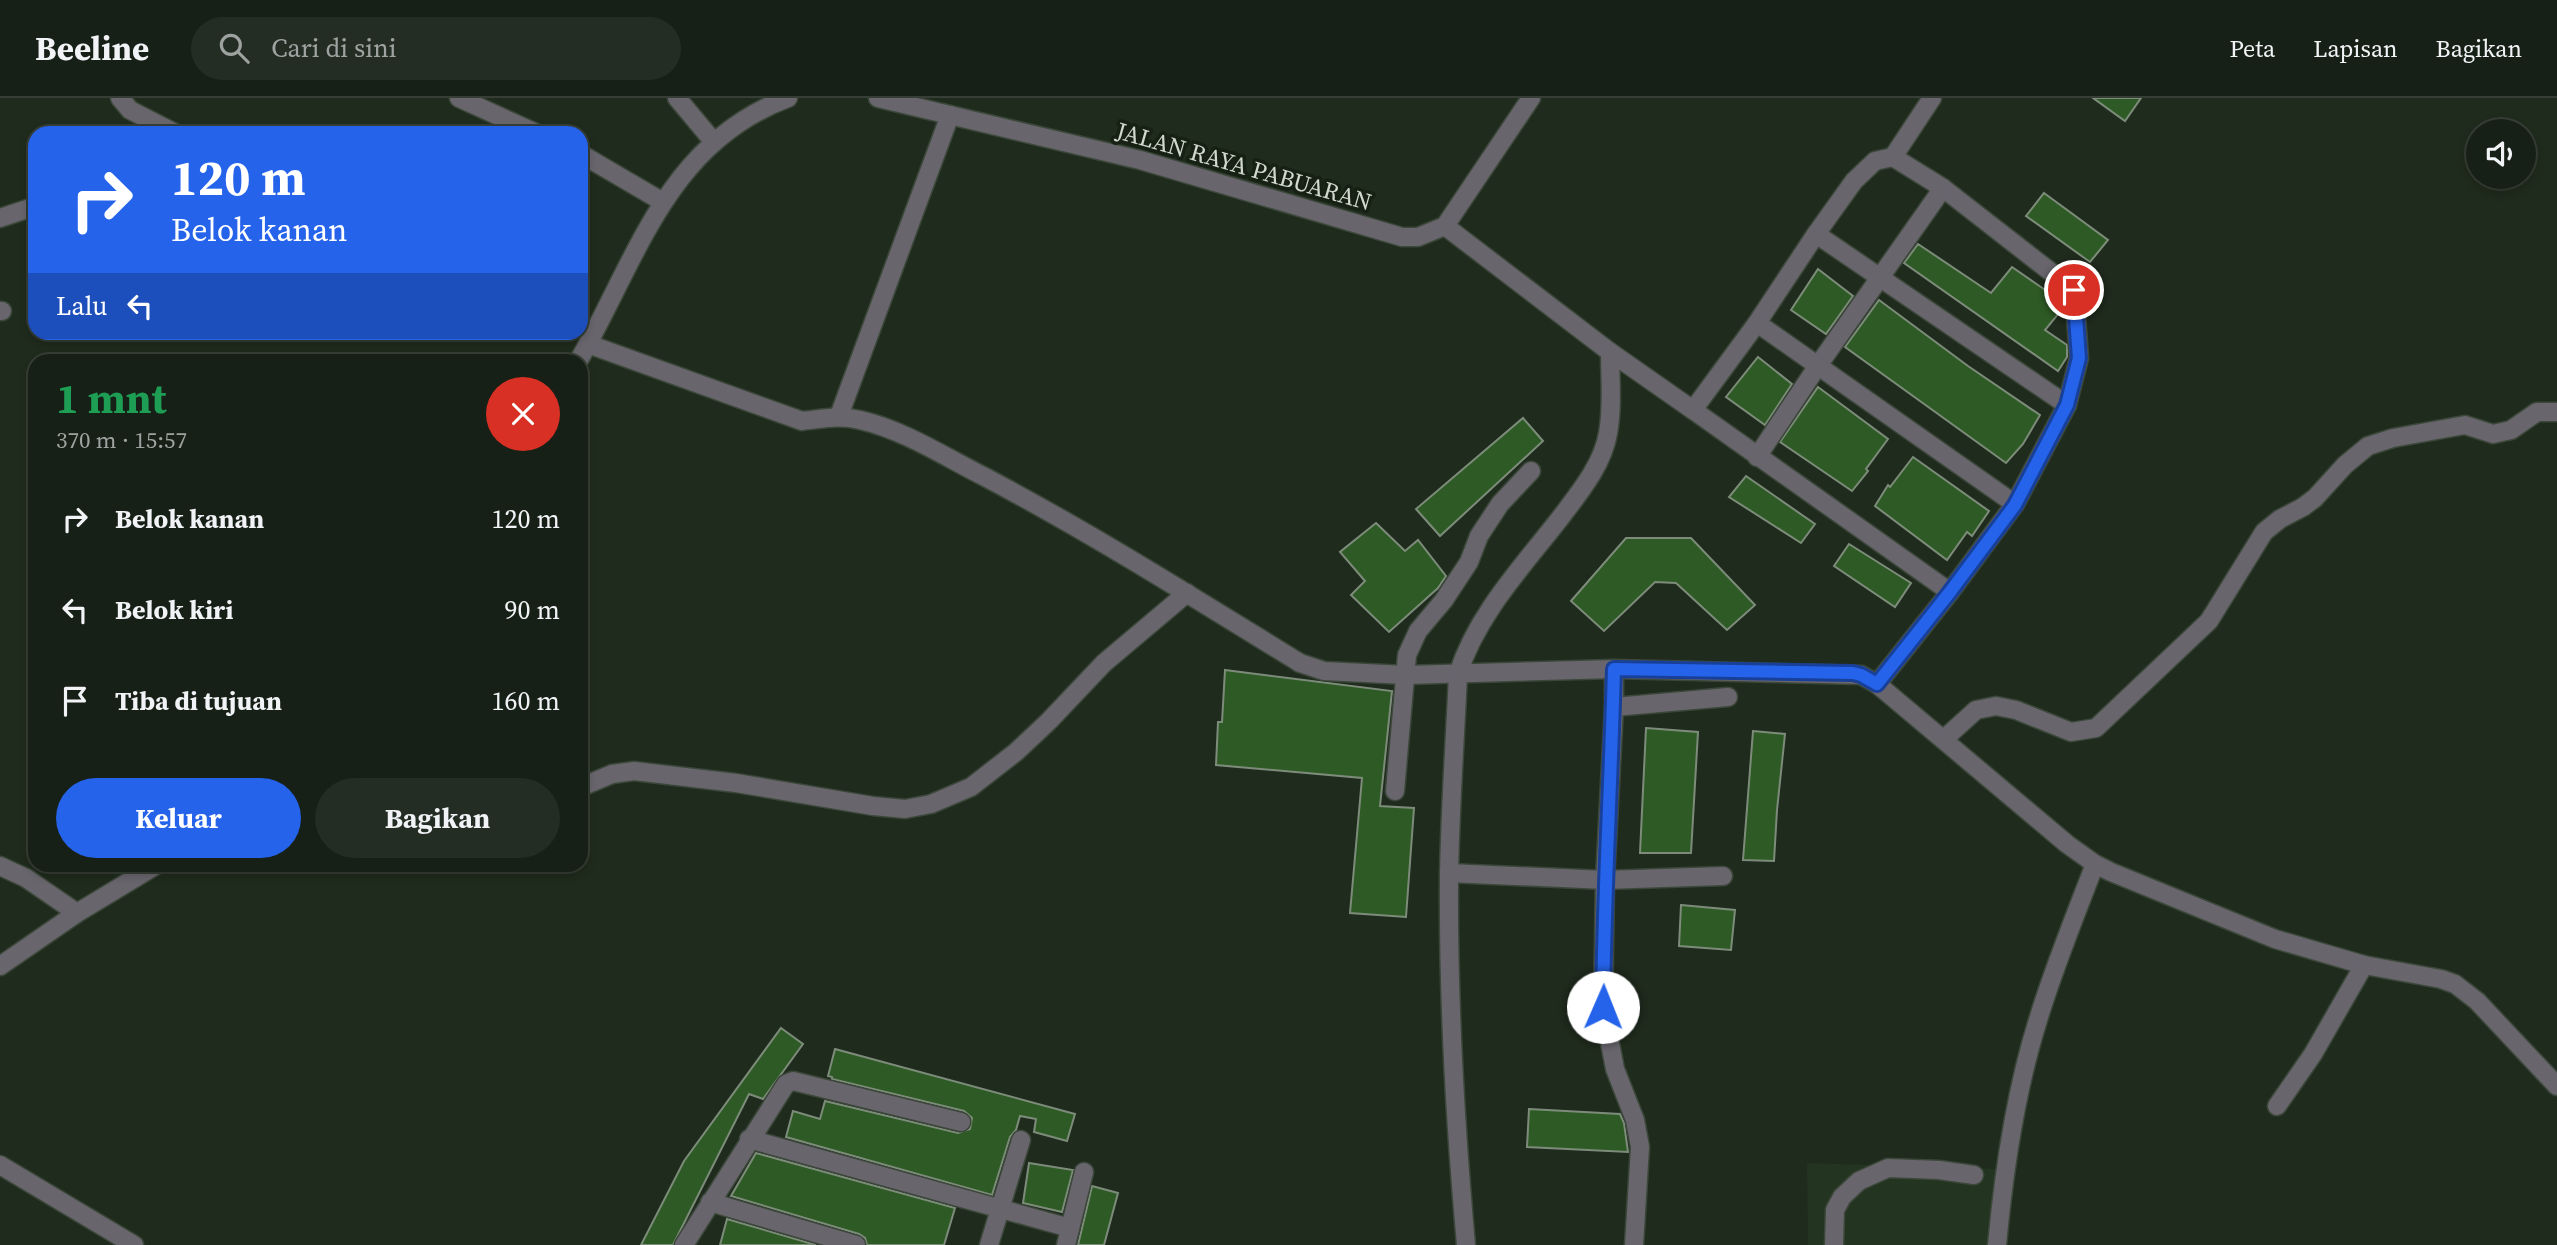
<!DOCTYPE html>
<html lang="id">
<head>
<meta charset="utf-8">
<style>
	:root { --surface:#172016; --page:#242d23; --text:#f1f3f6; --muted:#9ea3a1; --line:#363e35; --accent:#2563eb }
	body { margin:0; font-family:"Source Serif 4",serif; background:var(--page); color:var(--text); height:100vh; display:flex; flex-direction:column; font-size:26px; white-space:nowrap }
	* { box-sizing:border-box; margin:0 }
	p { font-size:23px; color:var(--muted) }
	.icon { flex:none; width:38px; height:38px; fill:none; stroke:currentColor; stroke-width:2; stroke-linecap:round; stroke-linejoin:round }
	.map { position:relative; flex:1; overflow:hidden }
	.panel { position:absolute; left:28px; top:256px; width:560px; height:518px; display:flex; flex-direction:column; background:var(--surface); border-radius:21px; box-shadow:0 4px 10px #0003,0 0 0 2px var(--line) }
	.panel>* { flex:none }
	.hud { position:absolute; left:28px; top:28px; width:560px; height:214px; border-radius:21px; box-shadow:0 4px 10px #0003,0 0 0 2px var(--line); background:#2563eb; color:#fff; overflow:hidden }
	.fabs { position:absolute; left:2466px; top:21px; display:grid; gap:14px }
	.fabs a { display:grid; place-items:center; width:70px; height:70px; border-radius:50%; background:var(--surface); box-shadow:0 4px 10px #0003,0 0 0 2px var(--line); font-size:35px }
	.pin { position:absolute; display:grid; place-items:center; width:60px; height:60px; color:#fff; margin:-30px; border:4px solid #fff; border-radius:50%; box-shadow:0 2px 7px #0007 }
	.me { position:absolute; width:77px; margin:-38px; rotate:1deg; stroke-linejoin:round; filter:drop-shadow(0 0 5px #0008) }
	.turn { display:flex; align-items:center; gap:24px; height:147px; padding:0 28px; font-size:32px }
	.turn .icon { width:91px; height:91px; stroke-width:2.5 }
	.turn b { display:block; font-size:49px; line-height:60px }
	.then { display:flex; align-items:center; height:66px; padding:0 28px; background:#0003; gap:14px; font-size:26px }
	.round { display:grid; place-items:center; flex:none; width:74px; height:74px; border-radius:37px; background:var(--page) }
	.head { display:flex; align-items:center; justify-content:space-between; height:119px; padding:0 28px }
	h1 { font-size:42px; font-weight:700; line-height:52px; color:#1e9e55 }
	.primary-button { display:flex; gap:14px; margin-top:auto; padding:14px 28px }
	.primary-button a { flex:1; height:80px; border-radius:42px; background:var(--accent); color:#fff; font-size:28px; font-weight:700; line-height:80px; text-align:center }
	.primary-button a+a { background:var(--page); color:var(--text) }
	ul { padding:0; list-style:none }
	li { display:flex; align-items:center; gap:21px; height:91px; padding:0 28px }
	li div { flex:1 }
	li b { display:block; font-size:26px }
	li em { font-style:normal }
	header { display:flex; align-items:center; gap:42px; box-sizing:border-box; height:98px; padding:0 35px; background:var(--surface); border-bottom:2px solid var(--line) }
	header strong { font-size:33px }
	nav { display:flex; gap:38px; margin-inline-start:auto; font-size:24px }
	.search { width:490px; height:63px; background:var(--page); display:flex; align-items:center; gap:18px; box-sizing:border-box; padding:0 24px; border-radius:38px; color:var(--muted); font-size:26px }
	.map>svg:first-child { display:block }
	.built { fill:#233420 }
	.building { fill:#2e5b25; stroke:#7d8c7a; stroke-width:2 }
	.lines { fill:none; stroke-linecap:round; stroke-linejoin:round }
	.minor-casing { stroke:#3b4739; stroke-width:21 }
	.minor { stroke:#68656d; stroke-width:18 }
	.route-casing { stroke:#184099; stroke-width:18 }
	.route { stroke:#2563eb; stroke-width:12 }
	.labels { text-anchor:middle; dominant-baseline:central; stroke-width:7; stroke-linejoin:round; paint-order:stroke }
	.street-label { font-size:24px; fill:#d1d9cf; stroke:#162113 }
</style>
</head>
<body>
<header>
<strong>Beeline</strong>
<div class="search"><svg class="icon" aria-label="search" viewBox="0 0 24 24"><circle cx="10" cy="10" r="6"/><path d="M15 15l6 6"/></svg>Cari di sini</div>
<nav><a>Peta</a><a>Lapisan</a><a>Bagikan</a></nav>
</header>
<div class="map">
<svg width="2557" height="1147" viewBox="0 0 2557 1147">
	<rect width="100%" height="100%" fill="#1f2b1d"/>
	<!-- built -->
	<polygon class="built" points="1807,1065 2000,1071 1995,1147 1808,1147"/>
	<!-- building -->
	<g class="building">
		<polygon points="2093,0 2141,0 2125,23"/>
		<polygon points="2044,95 2108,142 2090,164 2026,118"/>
		<polygon points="1918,146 1991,195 2012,169 2064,205 2064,209 2045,232 2067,247 2067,259 2058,273 1904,165"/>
		<polygon points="1818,171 1853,198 1826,236 1791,212"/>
		<polygon points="1879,202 1968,268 2040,317 2023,346 2006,365 1845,249"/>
		<polygon points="1758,259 1792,286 1765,327 1726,299"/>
		<polygon points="1818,289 1888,341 1866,371 1868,373 1852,393 1780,344"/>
		<polygon points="1523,320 1543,343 1440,438 1416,411"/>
		<polygon points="1913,359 1989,413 1972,438 1967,434 1947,462 1875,408 1888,387 1890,389"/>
		<polygon points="1746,378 1815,426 1801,445 1729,399"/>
		<polygon points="1376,425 1405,453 1418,442 1446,478 1438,490 1389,534 1351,497 1365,483 1340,454"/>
		<polygon points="1626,440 1691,440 1755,507 1727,532 1676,485 1655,484 1604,533 1571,503"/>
		<polygon points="1849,446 1911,485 1895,509 1834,468"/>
		<polygon points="1225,572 1392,593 1380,708 1414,710 1406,819 1350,815 1362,680 1216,667 1218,624 1222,624"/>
		<polygon points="1646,630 1698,634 1691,755 1640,755"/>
		<polygon points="1753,633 1785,636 1777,712 1774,763 1743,762"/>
		<polygon points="1681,807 1735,812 1731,852 1679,848"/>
		<polygon points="781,930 803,946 763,1001 749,996 673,1147 641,1147 684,1063"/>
		<polygon points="835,951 1075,1016 1067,1043 1034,1034 1036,1021 1020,1018 1016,1032 1010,1039 992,1097 786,1039 793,1013 820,1021 825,1003 958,1035 970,1031 972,1020 964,1013 832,981 832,979 828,978"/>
		<polygon points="1529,1011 1620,1016 1624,1025 1628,1054 1527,1049"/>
		<polygon points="756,1055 955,1110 944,1147 867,1147 865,1140 859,1136 731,1098"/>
		<polygon points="1029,1065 1073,1072 1062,1114 1023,1105"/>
		<polygon points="1092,1088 1118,1095 1104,1147 1078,1147"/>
		<polygon points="727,1121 816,1147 720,1147"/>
	</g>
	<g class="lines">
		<defs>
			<g id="minor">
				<polyline points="120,0 130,12 175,35"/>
				<polyline points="459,0 536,35"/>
				<polyline points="677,0 713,43"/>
				<polyline points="878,0 1140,62 1402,139 1418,139 1445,128 1531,0"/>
				<polyline points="581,56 663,104"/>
				<polyline points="1893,59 1932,0"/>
				<polyline points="0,120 33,109"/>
				<polyline points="1445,128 1610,254"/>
				<polyline points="1816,136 1854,83 1875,63 1893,59 1943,90 2074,192 2079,260 2067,307 2015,406 1950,494 1877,586"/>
				<polyline points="0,213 2,213"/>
				<polyline points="1757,225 1816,136 2067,307"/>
				<path d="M588 246 802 323C822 321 840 317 860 322 904 332 945 359 985 379 1093 436 1196 501 1300 565L1324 573 1406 577 1614 571 1861 577 1877 586 2067 746 2095 766 2111 774 2275 841 2364 867 2441 881 2455 886 2477 903 2557 988"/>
				<path d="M579 262C637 161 667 45 788 0"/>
				<polyline points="1693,312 1950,494"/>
				<polyline points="839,318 950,17"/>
				<polyline points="1757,359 1817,269 1943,90"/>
				<polyline points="1614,571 1614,609 1605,782 1723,778"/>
				<polyline points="1614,609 1728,599"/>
				<polyline points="1944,641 1976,612 1996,608 2016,612 2071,634 2096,630 2209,523 2264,434 2280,421 2303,409 2315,400 2345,367 2368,348 2393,340 2465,327 2493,336 2511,332 2537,314 2557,314"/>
				<polyline points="581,689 612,676 634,673 736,685 873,708 905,711 931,706 971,689 1016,654 1049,623 1104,565 1187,495"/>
				<polyline points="1395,693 1407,557 1418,533 1444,502 1469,464 1479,438 1500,406 1531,373"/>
				<polyline points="0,768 26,780 77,815"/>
				<polyline points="1449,775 1605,782 1603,909 1615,971 1635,1022 1640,1049 1634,1147"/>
				<polyline points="0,868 77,815 158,766"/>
				<polyline points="2277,1008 2313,956 2364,867"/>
				<polyline points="749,1041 1070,1130"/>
				<polyline points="0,1067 134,1147"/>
				<polyline points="710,1104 856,1147"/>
				<polyline points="684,1147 786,986 793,983 961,1024"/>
				<polyline points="989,1147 1021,1042"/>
				<polyline points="1066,1147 1084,1074"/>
				<path d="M1466 1147C1455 1024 1448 902 1449 779 1450 711 1455 643 1458 576 1477 516 1523 468 1561 419 1580 394 1603 366 1608 335 1613 309 1610 280 1610 254L1693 312 1757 225 2015 406"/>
				<polyline points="1834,1147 1835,1112 1842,1099 1859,1083 1888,1070 1939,1072 1974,1077"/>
				<path d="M1997 1147C2004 1071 2015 995 2038 922 2054 869 2075 818 2095 766"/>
			</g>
		</defs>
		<!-- minor casing -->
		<use href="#minor" class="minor-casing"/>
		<!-- minor -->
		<use href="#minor" class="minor"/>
	</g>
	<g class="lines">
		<defs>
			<path id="route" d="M1603 909C1604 796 1611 683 1614 571L1853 575 1861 577 1877 586 1950 494 2015 407 2067 307 2079 260 2074 192"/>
		</defs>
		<!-- route casing -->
		<use href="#route" class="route-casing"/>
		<!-- route -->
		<use href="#route" class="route"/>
	</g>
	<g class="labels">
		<!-- street labels -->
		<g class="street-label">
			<text transform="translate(1244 68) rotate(16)">JALAN RAYA PABUARAN</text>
		</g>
	</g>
</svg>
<div class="fabs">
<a><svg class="icon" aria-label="sound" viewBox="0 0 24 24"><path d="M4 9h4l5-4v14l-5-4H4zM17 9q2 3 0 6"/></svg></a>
</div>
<div class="pin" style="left:2074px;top:192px;background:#d93025"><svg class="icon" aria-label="arrive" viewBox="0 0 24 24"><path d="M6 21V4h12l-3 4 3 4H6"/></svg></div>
<svg class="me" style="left:1603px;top:909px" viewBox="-20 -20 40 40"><circle r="19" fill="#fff"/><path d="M0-13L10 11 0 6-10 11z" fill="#2563eb"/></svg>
<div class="hud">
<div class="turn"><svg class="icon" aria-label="right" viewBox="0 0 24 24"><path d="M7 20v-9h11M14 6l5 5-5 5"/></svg><div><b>120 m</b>Belok kanan</div></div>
<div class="then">Lalu<svg class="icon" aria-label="left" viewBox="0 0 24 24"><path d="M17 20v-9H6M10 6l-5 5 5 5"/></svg></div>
</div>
<section class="panel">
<div class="head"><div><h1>1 mnt</h1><p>370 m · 15:57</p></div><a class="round" style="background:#d93025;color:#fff"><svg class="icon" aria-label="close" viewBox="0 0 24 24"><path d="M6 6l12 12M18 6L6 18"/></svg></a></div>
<ul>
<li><svg class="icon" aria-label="right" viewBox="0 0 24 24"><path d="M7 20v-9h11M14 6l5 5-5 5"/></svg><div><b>Belok kanan</b></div><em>120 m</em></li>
<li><svg class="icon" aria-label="left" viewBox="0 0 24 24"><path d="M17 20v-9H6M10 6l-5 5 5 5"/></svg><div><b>Belok kiri</b></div><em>90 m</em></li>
<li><svg class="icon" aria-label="arrive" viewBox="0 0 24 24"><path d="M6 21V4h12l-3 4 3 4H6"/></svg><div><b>Tiba di tujuan</b></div><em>160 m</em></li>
</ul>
<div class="primary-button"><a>Keluar</a><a>Bagikan</a></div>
</section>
</div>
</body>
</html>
